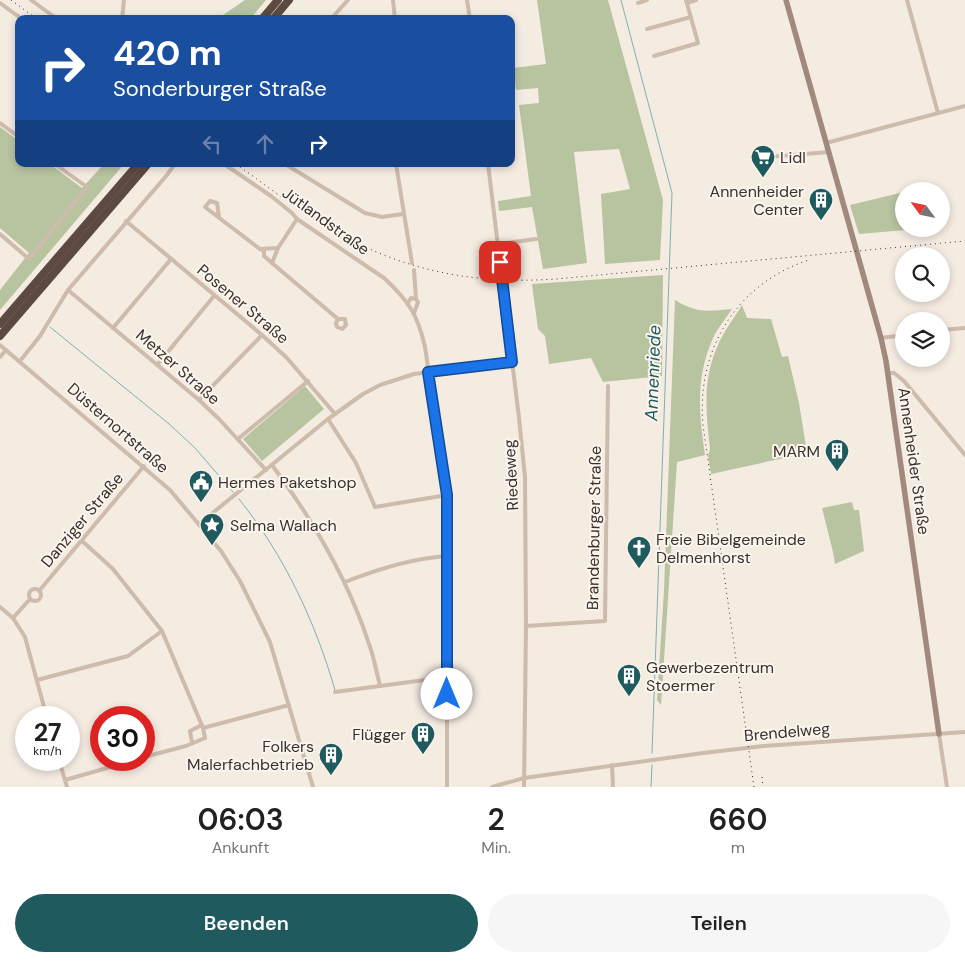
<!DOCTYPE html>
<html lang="de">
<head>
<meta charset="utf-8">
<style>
	:root { --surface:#fff; --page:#f6f6f6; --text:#202124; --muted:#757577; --accent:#1f5a5e }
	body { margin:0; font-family:"DM Sans",sans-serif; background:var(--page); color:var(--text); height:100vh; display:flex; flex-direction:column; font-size:19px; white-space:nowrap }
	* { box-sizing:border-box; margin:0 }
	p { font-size:16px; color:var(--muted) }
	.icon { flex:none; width:28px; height:28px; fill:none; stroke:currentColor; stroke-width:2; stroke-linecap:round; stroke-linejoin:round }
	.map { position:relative; height:787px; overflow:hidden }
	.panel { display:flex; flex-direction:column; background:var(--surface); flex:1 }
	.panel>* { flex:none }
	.guide { position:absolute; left:15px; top:15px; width:500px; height:152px; border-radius:10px; box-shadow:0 2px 8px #0003; background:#1a4fa0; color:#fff; overflow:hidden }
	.needle { width:32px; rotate:303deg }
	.tools { position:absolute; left:895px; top:182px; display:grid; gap:10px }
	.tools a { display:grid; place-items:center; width:55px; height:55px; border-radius:50%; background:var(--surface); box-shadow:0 2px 8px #0003; font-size:25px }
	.speed { position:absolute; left:15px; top:706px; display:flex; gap:10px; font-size:25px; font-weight:700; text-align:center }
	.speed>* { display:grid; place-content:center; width:65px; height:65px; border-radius:50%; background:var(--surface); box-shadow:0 2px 8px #0003; line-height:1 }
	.speed small { font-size:12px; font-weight:400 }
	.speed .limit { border:8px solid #d22; background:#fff; color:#111 }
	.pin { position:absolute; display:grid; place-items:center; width:42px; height:42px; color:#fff; margin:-21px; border-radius:10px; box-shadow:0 2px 8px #0006 }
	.me { position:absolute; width:55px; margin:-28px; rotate:0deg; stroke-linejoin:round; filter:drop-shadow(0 0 4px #0008) }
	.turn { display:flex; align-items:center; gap:18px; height:105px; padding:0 15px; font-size:22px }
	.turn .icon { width:65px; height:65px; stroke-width:2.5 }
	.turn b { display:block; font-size:35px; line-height:42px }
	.lanes { display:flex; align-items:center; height:48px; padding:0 15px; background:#0003; justify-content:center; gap:25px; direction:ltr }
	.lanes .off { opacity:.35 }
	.eta { display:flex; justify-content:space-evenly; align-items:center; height:85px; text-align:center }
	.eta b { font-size:30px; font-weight:600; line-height:35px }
	.action { display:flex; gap:10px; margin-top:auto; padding:10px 15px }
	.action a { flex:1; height:58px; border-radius:30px; background:var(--accent); color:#fff; font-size:20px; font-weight:600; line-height:58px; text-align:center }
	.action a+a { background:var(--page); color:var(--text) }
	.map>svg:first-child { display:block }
	.green { fill:#b8c4a0 }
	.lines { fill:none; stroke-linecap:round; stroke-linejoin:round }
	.stream { stroke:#7fb0b2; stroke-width:1 }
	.street { stroke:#cdbbac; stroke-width:4 }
	.secondary { stroke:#a18a7d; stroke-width:5.5 }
	.highway { stroke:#5c4a42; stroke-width:8 }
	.rail { stroke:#3b302b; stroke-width:1; stroke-dasharray:1 4; stroke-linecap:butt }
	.route-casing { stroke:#114b97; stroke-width:12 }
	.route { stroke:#1a73e8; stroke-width:9 }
	.labels { text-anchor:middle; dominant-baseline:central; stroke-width:4; stroke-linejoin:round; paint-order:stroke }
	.poi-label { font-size:16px; fill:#3b302b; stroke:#fbf5ee; text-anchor:start }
	.street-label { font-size:16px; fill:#3b302b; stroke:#fbf5ee }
	.water-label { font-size:18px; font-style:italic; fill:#1f5a5e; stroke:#fbf5ee }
</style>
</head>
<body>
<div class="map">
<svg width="965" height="787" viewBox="0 0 965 787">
	<rect width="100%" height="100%" fill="#f4ebe1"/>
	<!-- green -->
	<g class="green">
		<polygon points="245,0 266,0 250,19 217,19"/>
		<polygon points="537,0 608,0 663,200 660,260 605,264 601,194 630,189 619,149 574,152 587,263 543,269 532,207 499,211 498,201 531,196 519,105 539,103 538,88 516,90 513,68 546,64"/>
		<polygon points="0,127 19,141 19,164 50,164 82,188 104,164 124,164 0,310 0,290 29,253 0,228"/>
		<polygon points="904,192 904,229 917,229 859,234 850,205"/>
		<polygon points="663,275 662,376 603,382 591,358 549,364 545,336 538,329 532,284"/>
		<path d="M675 300C698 314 707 311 732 309 726 318 718 328 713 338 695 379 699 413 705 455L677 462 661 705 657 700 664 590Z"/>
		<path d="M742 305 747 318 771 319 782 357 788 356 799 403 807 453 711 474 708 456 710 449C706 413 702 380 718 345 724 331 734 318 742 305Z"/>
		<polygon points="305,386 324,409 262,461 243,439"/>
		<polygon points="852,502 854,510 859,510 864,551 835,564 833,552 822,508"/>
	</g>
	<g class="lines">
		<!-- stream -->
		<g class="stream">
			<polyline points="621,0 672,193 652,753"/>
			<polyline points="50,327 168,423 195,448 233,492"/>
			<path d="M239 499C284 555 315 621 335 690"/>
			<polyline points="651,787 652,765"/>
		</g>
		<!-- street -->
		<g class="street">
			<polyline points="31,0 57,19"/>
			<polyline points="393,0 395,19"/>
			<polyline points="467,0 470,19"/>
			<polyline points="907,0 938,113"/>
			<polyline points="0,3 22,19"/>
			<polyline points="638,3 647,0"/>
			<polyline points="687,3 696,0"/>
			<polyline points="122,19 124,0"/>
			<polyline points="331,19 348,0"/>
			<polyline points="647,29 691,17"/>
			<polyline points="654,56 698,43 686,0"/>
			<polyline points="0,123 19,137"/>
			<polyline points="826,143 965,106"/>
			<polyline points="756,158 829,152"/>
			<path d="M224 164 271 196 292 213 297 219 384 278C408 300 418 315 425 347L447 495V787"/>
			<polyline points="285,164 365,213 382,217 403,214"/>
			<polyline points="396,164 412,263"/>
			<polyline points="488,164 519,418 525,477 526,626 524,787"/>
			<polyline points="219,217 217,203 210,201 205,207 260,249 278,248 297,219"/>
			<polyline points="126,221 262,335 287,358 335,414"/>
			<polyline points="0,234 29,259 87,187 55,164"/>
			<polyline points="498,244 536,239"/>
			<polyline points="278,248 272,263 338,319 345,319 346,325 342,329 337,327 336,323 338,319"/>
			<polyline points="260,249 264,251 264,256 272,263"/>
			<polyline points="414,270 416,299"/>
			<polyline points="68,290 199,400 219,419 266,470"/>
			<polyline points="408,303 411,298 416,299 418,302 414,313"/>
			<polyline points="113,328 171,259"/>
			<polyline points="941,330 965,328"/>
			<polyline points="881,338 904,335"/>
			<polyline points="0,345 170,490 221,551 240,581 270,642 313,787"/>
			<polyline points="0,357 6,350"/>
			<polyline points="20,361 40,336 68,290 167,175 175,164"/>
			<polyline points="157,365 214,296"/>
			<polyline points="888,373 894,373 904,381 965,455"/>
			<polyline points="199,400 262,335"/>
			<polyline points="328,419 356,463 375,507 447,495"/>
			<polyline points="238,439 308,381"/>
			<path d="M272 465C313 520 348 579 369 644 374 657 376 671 380 685"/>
			<polyline points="199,524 328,419 363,394 380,385 414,374 512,362"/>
			<polyline points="81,540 113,569 162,631 203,728"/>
			<path d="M345 582C378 569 412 558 448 556"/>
			<circle cx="35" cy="595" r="6"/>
			<polyline points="39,591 144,466"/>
			<polyline points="0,607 13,618 25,637 47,718"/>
			<polyline points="13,618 30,599"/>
			<polyline points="526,626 605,621 608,386"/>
			<polyline points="37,680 128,656 162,631"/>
			<polyline points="335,692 447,677"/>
			<polyline points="939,734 947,787"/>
			<polyline points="192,743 190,731 202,725"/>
			<polyline points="144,757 186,746 205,738 203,728 289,705"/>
			<polyline points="59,760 67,787"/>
			<polyline points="612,765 613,787"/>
			<polyline points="65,780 135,760"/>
			<polyline points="492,787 524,778 703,753 764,746 965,732"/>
		</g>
		<!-- secondary -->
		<polyline class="secondary" points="786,0 881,338 886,361 939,734"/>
		<!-- highway -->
		<g class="highway">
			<polyline points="262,19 278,0"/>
			<polyline points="273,19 289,0"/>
			<polyline points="0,324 138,164"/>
			<polyline points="0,336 148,164"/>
		</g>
		<!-- rail -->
		<g class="rail">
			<polyline points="11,0 37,19"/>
			<path d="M236 164C264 184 291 205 320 223 396 269 467 285 556 279L965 241"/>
			<polyline points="762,777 763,787"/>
			<path d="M754 787 703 425C696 350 737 283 809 260"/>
		</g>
	</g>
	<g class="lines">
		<defs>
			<polyline id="route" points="447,694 447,495 428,372 512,362 500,262"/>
		</defs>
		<!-- route casing -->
		<use href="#route" class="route-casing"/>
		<!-- route -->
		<use href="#route" class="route"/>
	</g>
	<!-- icons -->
	<defs>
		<symbol id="supermarket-pin" viewBox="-11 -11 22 30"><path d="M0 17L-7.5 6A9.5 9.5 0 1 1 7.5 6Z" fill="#1f5a5e" stroke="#fbf5ee"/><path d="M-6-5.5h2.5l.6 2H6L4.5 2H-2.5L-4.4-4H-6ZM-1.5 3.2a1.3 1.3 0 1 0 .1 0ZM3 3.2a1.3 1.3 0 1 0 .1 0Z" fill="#fff"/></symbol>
		<symbol id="building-pin" viewBox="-11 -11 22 30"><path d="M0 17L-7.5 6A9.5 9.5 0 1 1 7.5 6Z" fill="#1f5a5e" stroke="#fbf5ee"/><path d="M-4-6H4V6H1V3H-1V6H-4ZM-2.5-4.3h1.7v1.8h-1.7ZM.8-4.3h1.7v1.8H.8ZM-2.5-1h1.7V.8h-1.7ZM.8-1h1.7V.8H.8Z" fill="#fff"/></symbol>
		<symbol id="civic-pin" viewBox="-11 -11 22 30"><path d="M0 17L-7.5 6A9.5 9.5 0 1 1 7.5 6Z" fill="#1f5a5e" stroke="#fbf5ee"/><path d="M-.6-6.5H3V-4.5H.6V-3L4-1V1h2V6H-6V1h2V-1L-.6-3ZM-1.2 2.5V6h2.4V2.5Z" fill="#fff"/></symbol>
		<symbol id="sight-pin" viewBox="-11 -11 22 30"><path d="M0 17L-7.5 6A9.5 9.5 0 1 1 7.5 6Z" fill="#1f5a5e" stroke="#fbf5ee"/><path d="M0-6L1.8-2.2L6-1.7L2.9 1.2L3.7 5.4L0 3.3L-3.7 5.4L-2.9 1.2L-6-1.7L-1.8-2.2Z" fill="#fff"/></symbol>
		<symbol id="church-pin" viewBox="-11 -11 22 30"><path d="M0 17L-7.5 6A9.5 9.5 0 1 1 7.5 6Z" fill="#1f5a5e" stroke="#fbf5ee"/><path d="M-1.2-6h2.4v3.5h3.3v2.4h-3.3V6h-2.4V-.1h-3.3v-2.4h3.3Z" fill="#fff"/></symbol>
	</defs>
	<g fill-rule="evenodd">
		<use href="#supermarket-pin" x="749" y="143" width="28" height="38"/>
		<use href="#building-pin" x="807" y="186" width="28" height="38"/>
		<use href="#building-pin" x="823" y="437" width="28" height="38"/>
		<use href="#civic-pin" x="187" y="468" width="28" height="38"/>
		<use href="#sight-pin" x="198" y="511" width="28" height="38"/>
		<use href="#church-pin" x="625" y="534" width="28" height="38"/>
		<use href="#building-pin" x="615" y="662" width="28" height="38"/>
		<use href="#building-pin" x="409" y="720" width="28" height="38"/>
		<use href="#building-pin" x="317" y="741" width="28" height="38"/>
	</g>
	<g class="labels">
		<!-- poi labels -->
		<g class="poi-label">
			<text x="780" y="157">Lidl</text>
			<text x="804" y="191" text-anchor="end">Annenheider<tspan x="804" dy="18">Center</tspan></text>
			<text x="820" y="451" text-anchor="end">MARM</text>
			<text x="218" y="482">Hermes Paketshop</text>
			<text x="230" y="525">Selma Wallach</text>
			<text x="656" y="539">Freie Bibelgemeinde<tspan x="656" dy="18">Delmenhorst</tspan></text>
			<text x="646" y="667">Gewerbezentrum<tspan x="646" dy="18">Stoermer</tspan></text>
			<text x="406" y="734" text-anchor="end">Flügger</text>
			<text x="314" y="746" text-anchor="end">Folkers<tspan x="314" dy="18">Malerfachbetrieb</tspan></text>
		</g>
		<!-- street labels -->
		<g class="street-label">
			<text transform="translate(326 221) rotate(36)">Jütlandstraße</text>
			<text transform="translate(243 304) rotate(40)">Posener Straße</text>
			<text transform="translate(178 367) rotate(41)">Metzer Straße</text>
			<text transform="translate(118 428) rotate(41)">Düsternortstraße</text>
			<text transform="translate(914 461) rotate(82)">Annenheider Straße</text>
			<text transform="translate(511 475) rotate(-93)">Riedeweg</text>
			<text transform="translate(82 520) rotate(-50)">Danziger Straße</text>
			<text transform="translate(594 528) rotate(-89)">Brandenburger Straße</text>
			<text transform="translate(787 732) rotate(-5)">Brendelweg</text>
		</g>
		<!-- water labels -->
		<g class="water-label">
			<text transform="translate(653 373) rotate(-88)">Annenriede</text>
		</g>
	</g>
</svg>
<div class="tools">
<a><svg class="needle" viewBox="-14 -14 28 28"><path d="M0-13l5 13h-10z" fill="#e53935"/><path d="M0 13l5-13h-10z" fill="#757577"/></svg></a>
<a><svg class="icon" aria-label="search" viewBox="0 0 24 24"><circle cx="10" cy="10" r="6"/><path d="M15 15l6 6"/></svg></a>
<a><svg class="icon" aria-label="layers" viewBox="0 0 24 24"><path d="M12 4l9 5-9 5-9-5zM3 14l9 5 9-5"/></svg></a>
</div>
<div class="speed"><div>27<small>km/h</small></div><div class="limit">30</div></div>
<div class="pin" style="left:500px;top:262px;background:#d93025"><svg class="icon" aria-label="arrive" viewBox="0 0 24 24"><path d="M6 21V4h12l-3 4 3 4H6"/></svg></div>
<svg class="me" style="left:447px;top:694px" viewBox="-20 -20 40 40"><circle r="19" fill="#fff"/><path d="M0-13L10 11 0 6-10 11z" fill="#1a73e8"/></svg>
<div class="guide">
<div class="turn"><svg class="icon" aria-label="right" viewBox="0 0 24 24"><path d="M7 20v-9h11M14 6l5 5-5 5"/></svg><div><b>420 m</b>Sonderburger Straße</div></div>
<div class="lanes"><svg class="icon off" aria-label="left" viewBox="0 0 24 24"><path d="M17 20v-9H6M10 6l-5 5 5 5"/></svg><svg class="icon off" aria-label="ahead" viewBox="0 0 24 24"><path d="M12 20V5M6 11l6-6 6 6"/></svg><svg class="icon" aria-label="right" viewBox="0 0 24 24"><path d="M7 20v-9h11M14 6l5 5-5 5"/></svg></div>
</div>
</div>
<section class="panel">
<div class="eta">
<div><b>06:03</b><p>Ankunft</p></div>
<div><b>2</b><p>Min.</p></div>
<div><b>660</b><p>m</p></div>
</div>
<div class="action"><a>Beenden</a><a>Teilen</a></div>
</section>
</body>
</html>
